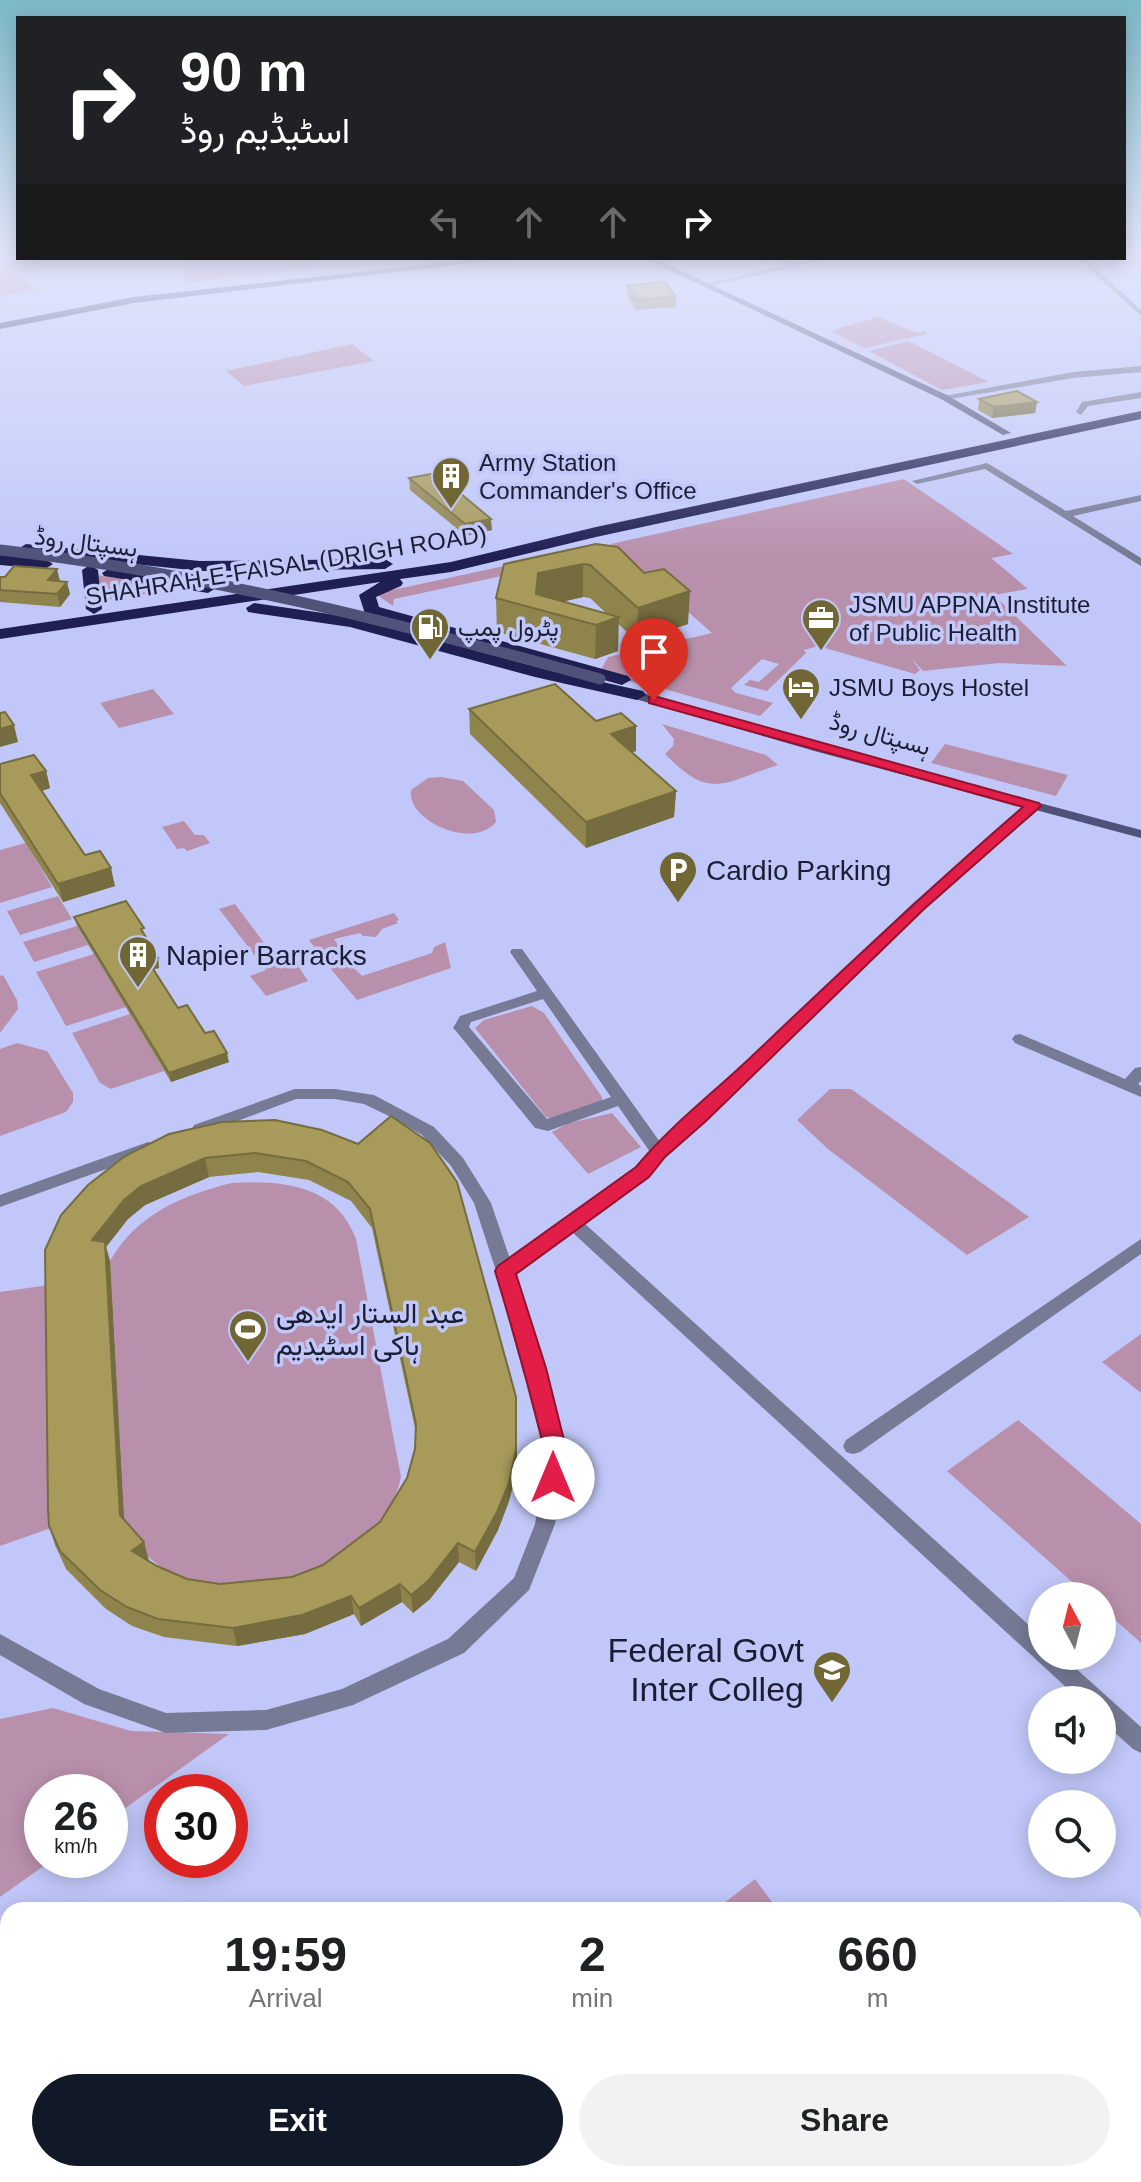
<!DOCTYPE html>
<html lang="en">
<head>
<meta charset="utf-8">
<style>
	:root { --surface:#fff; --page:#f2f2f2; --text:#202124; --muted:#757577; --accent:#111827 }
	body { margin:0; font-family:Helvetica,Vazirmatn,sans-serif; background:var(--page); color:var(--text); height:100vh; display:flex; flex-direction:column; font-size:30px; white-space:nowrap }
	* { box-sizing:border-box; margin:0 }
	p { font-size:26px; color:var(--muted) }
	.icon { flex:none; width:44px; height:44px; fill:none; stroke:currentColor; stroke-width:2; stroke-linecap:round; stroke-linejoin:round }
	.map { position:relative; flex:1; overflow:hidden }
	.details { position:absolute; left:0px; top:1902px; width:1142px; height:280px; display:flex; flex-direction:column; background:var(--surface); border-radius:24px 24px 0 0; box-shadow:0 4px 20px #0003 }
	.details>* { flex:none }
	.top-card { position:absolute; left:16px; top:16px; width:1110px; height:244px; border-radius:0px; box-shadow:0 4px 20px #0003; background:#202124; color:#fff; overflow:hidden }
	.needle { width:52px; rotate:353deg }
	.fabs { position:absolute; left:1028px; top:1582px; display:grid; gap:16px }
	.fabs a { display:grid; place-items:center; width:88px; height:88px; border-radius:50%; background:var(--surface); box-shadow:0 4px 20px #0003; font-size:40px }
	.speed { position:absolute; left:24px; top:1774px; display:flex; gap:16px; font-size:40px; font-weight:700; text-align:center }
	.speed>* { display:grid; place-content:center; width:104px; height:104px; border-radius:50%; background:var(--surface); box-shadow:0 4px 20px #0003; line-height:1 }
	.speed small { font-size:20px; font-weight:400 }
	.speed .limit { border:12px solid #d22; background:#fff; color:#111 }
	.pin { position:absolute; display:grid; place-items:center; width:68px; height:68px; color:#fff; margin:-82px -34px; border-radius:50% 50% 50% 0; rotate:-45deg; box-shadow:0 0 8px #0007 }
	.pin .icon { rotate:45deg }
	.me { position:absolute; width:88px; margin:-44px; rotate:0deg; stroke-linejoin:round; filter:drop-shadow(0 0 6px #0008) }
	.turn { display:flex; align-items:center; gap:28px; height:168px; padding:0 32px; font-size:36px }
	.turn .icon { width:104px; height:104px; stroke-width:2.5 }
	.turn b { display:block; font-size:56px; line-height:68px }
	.lanes { display:flex; align-items:center; height:76px; padding:0 32px; background:#0003; justify-content:center; gap:40px; direction:ltr }
	.lanes .off { opacity:.35 }
	.eta { display:flex; justify-content:space-evenly; align-items:center; height:136px; text-align:center }
	.eta b { font-size:48px; font-weight:700; line-height:56px }
	.button { display:flex; gap:16px; margin-top:auto; padding:16px 32px }
	.button a { flex:1; height:92px; border-radius:48px; background:var(--accent); color:#fff; font-size:32px; font-weight:700; line-height:92px; text-align:center }
	.button a+a { background:var(--page); color:var(--text) }
	.map>svg:first-child { display:block }
	.green { fill:#b990ac }
	.lines { fill:none; stroke-linecap:round; stroke-linejoin:round }
	.street { fill:#767a95; fill-rule:evenodd }
	.secondary { fill:#4f5379; fill-rule:evenodd }
	.primary { fill:#343764; fill-rule:evenodd }
	.highway { fill:#1f1f52; fill-rule:evenodd }
	.secondary-bridge { stroke:#4f5379; stroke-width:11 }
	.wall { fill:#90844d; fill-rule:evenodd }
	.shaded-wall { fill:#756c3f }
	.building { fill:#a79a5a; stroke:#756c3f; stroke-width:2; fill-rule:evenodd }
	.route { fill:#e11d48; stroke:#92132f; stroke-width:2 }
	.labels { text-anchor:middle; dominant-baseline:central; stroke-width:7; stroke-linejoin:round; paint-order:stroke }
	.far-poi-label { font-size:24px; fill:#1b1d34; stroke:#c1c8f9; text-anchor:start }
	.far-street-label { font-size:24px; fill:#1b1d34; stroke:#c1c8f9 }
	.poi-label { font-size:28px; fill:#1b1d34; stroke:#c1c8f9; text-anchor:start }
	.near-poi-label { font-size:34px; fill:#1b1d34; stroke:#c1c8f9; text-anchor:end }
</style>
</head>
<body>
<div class="map">
<svg width="1141" height="2182" viewBox="0 0 1141 2182">
	<rect width="100%" height="100%" fill="#c1c8f9"/>
	<!-- green -->
	<g class="green">
		<polygon points="186,258 317,258 316,268 191,282 183,280"/>
		<polygon points="26,259 36,268 15,273 37,289 0,297 0,264"/>
		<polygon points="878,317 917,333 924,331 927,334 864,348 830,331"/>
		<polygon points="908,341 987,381 988,382 942,390 869,351"/>
		<polygon points="352,344 374,361 244,386 226,371"/>
		<polygon points="904,479 1013,554 991,558 1028,589 994,595 1067,666 999,663 923,671 910,657 920,670 915,674 818,646 804,650 806,653 767,691 744,685 750,680 759,682 779,664 762,659 731,688 736,693 773,703 760,716 661,688 660,684 644,685 599,673 608,657 712,633 611,544"/>
		<polygon points="565,553 573,561 394,599 393,606 380,597 379,594 388,591"/>
		<polygon points="96,575 190,587 105,600"/>
		<polygon points="153,689 174,714 119,728 100,703"/>
		<path d="M662 724 766 755 778 765C722 783 711 801 665 754L673 746 674 739Z"/>
		<polygon points="945,744 1068,775 1056,796 931,763"/>
		<path d="M441 777 463 781 494 810 496 822C472 851 406 820 411 790L428 778Z"/>
		<polygon points="184,821 195,835 204,835 210,843 187,851 184,848 177,849 162,827"/>
		<polygon points="26,843 52,887 0,903 0,850"/>
		<polygon points="58,896 72,919 20,935 7,911"/>
		<polygon points="235,904 279,963 295,961 308,981 266,996 250,976 266,970 219,909"/>
		<polygon points="394,913 399,920 396,921 398,923 382,929 376,937 363,936 360,933 334,939 342,950 341,957 325,962 309,940"/>
		<polygon points="77,926 88,945 34,962 23,942"/>
		<path d="M445 942 451 968 357 1000 330 968C345 962 351 964 362 976L432 953 434 947Z"/>
		<polygon points="94,954 126,1007 66,1026 36,972"/>
		<polygon points="3,975 17,1000 18,1009 0,1033 0,976"/>
		<polygon points="532,1006 544,1013 602,1097 602,1102 554,1119 546,1117 475,1028 484,1020"/>
		<polygon points="130,1014 164,1071 111,1089 100,1083 72,1033"/>
		<polygon points="17,1043 47,1051 73,1093 73,1102 66,1112 0,1136 0,1049"/>
		<polygon points="830,1089 851,1089 1029,1217 967,1255 828,1149 797,1120"/>
		<polygon points="612,1113 641,1147 588,1174 552,1132 569,1123"/>
		<path d="M232 1183C283 1180 336 1185 356 1239L401 1477C386 1554 266 1604 195 1583 166 1575 144 1555 125 1534L110 1261C136 1215 182 1195 232 1183Z"/>
		<polygon points="49,1285 54,1527 0,1546 0,1292"/>
		<polygon points="1141,1334 1141,1393 1102,1362"/>
		<polygon points="1018,1420 1141,1524 1141,1643 1102,1608 1102,1596 1088,1596 947,1471"/>
		<polygon points="53,1708 131,1731 229,1734 110,1819 110,1792 42,1792 42,1860 52,1860 0,1897 0,1719"/>
		<polygon points="755,1879 778,1910 715,1910"/>
		<polygon points="705,2174 971,2174 977,2182 710,2182"/>
	</g>
	<g class="lines">
		<!-- street -->
		<g class="street">
			<polygon points="779,258 788,258 796,263 818,258 831,258 705,287 701,285 788,265"/>
			<polygon points="1077,258 1085,258 1141,310 1141,316"/>
			<polygon points="1141,366 1141,372 1073,378 944,400 939,397 1073,372"/>
			<polygon points="1141,392 1141,398 1088,406 1081,415 1076,412 1082,402"/>
			<polygon points="987,463 1066,511 1141,495 1141,501 1073,516 1141,558 1141,566 985,469 917,484 912,481"/>
			<path d="M1034 802 1039 803V809L922 910 706 1121 665 1156 648 1176 584 1223 1042 1637V1656H1062L1141 1727V1753L1133 1749 1102 1721V1700H1080L572 1232 515 1273 544 1368 567 1456 555 1524 529 1590 464 1653 353 1705 266 1730 166 1733 84 1704 0 1655V1634L99 1689 166 1713 266 1710 342 1689 448 1639 514 1578 535 1524 547 1456 526 1368 496 1271 474 1203 451 1166 422 1135 393 1118 364 1104 335 1099H296L200 1135 194 1133 192 1129 194 1125 295 1089H335L374 1095 434 1127 463 1158 491 1203 510 1259 636 1168 650 1152 618 1106 548 1131 535 1128 456 1031 453 1028 460 1016 537 991 510 952 512 949H522L660 1142 694 1113 912 904 1029 803ZM543 999 611 1097 547 1119 469 1027 471 1022Z"/>
			<polygon points="1020,1034 1125,1079 1135,1068 1141,1067 1141,1081 1138,1084 1141,1086 1141,1097 1015,1043 1012,1039 1015,1035"/>
			<polygon points="148,1142 154,1144 156,1148 154,1152 0,1207 0,1195"/>
			<polygon points="1141,1239 1141,1254 860,1452 853,1454 846,1452 843,1446 846,1440"/>
		</g>
		<!-- secondary -->
		<g class="secondary">
			<polygon points="644,258 654,258 947,395 1011,433 1003,435 941,399"/>
			<polygon points="622,687 826,746 1141,830 1141,838 818,752 618,694 618,688"/>
		</g>
		<!-- primary -->
		<polygon class="primary" points="484,258 515,258 134,303 0,329 0,323 134,297"/>
		<!-- highway -->
		<g class="highway">
			<polygon points="1141,411 1141,419 596,537 451,572 400,579 403,583 401,586 376,597 379,607 628,676 631,680 622,685 365,614 359,595 380,582 0,639 0,629 451,562 596,527"/>
			<polygon points="26,544 200,561 385,559 393,564 385,569 200,571 20,552 18,549"/>
			<polygon points="0,555 45,559 53,564 45,569 0,565"/>
			<polygon points="90,565 98,570 102,609 94,614 86,609 82,570"/>
			<polygon points="110,568 208,583 216,588 208,593 104,576 102,573"/>
			<polygon points="254,603 350,617 548,670 643,691 646,695 637,700 535,677 350,627 248,612 246,608"/>
		</g>
		<!-- secondary-bridge -->
		<path class="secondary-bridge" d="M0 550C205 573 402 624 600 679"/>
	</g>
	<!-- wall -->
	<g class="wall">
		<polygon points="627,285 676,297 676,307 636,310 627,295"/>
		<polygon points="979,399 1037,402 1035,413 992,418 978,410"/>
		<polygon points="409,478 492,530 466,536 410,490"/>
		<path d="M596 544 688 624 637 641 618 624V651L595 659 497 632 496 598ZM583 597 590 598 606 613 562 602Z"/>
		<polygon points="0,577 59,581 70,594 60,607 0,602"/>
		<polygon points="469,709 636,726 636,751 632,752 676,791 674,817 586,848 470,734"/>
		<polygon points="0,764 46,771 50,788 42,791 85,855 115,886 63,902 0,803"/>
		<polygon points="74,917 146,937 158,958 159,968 154,969 178,1008 205,1033 229,1062 171,1082 77,926"/>
		<path d="M169 1134 457 1182 517 1469 509 1501 498 1530 476 1571 459 1562 430 1599 413 1613 402 1602 361 1626 354 1614 305 1634 237 1646 164 1637 132 1626 106 1609 66 1569 55 1545 49 1526 45 1250ZM258 1172 309 1180 351 1201 372 1228 416 1433 415 1449 407 1478 380 1522 323 1565 292 1577 220 1584 187 1579 157 1566 148 1561 144 1542 124 1520 110 1261 106 1247 128 1219 145 1205 209 1177Z"/>
	</g>
	<!-- shaded-wall -->
	<g class="shaded-wall">
		<polygon points="1037,402 1035,413 992,418 994,407"/>
		<polygon points="491,519 492,530 466,536 465,524"/>
		<polygon points="583,564 583,597 539,607 536,594 538,573"/>
		<polygon points="57,569 60,581 48,580"/>
		<polygon points="67,582 70,594 60,607 57,594"/>
		<polygon points="690,591 688,624 637,641 638,608"/>
		<polygon points="619,617 618,651 595,659 596,625"/>
		<polygon points="14,725 18,742 0,747 0,729"/>
		<polygon points="636,726 636,751 611,759 611,734"/>
		<polygon points="46,771 50,788 35,793 31,775"/>
		<polygon points="676,791 674,817 586,848 586,822"/>
		<polygon points="111,868 115,886 63,902 58,884"/>
		<polygon points="158,958 159,968 150,970 148,961"/>
		<polygon points="227,1053 229,1062 171,1082 169,1073"/>
		<polygon points="205,1158 209,1177 145,1205 128,1219 106,1247 110,1261 125,1534 120,1515 92,1240 124,1200 141,1186"/>
		<polygon points="517,1415 517,1469 509,1501 498,1530 476,1571 475,1552"/>
		<polygon points="144,1542 149,1561 137,1570 132,1551"/>
		<polygon points="458,1543 459,1562 430,1599 413,1613 411,1595"/>
		<polygon points="400,1584 402,1602 361,1626 359,1608"/>
		<polygon points="351,1596 354,1614 305,1634 237,1646 233,1628"/>
	</g>
	<!-- building -->
	<g class="building">
		<polygon points="664,281 676,297 636,300 627,285 647,284"/>
		<polygon points="1017,391 1037,402 994,407 979,399"/>
		<polygon points="436,473 491,519 465,524 409,478"/>
		<polygon points="596,544 618,547 644,573 664,569 690,591 638,608 590,565 583,564 538,573 536,594 619,617 596,625 496,598 504,564"/>
		<polygon points="14,566 57,569 48,580 67,582 57,594 0,590 0,577 5,577"/>
		<polygon points="555,684 596,721 621,713 636,726 611,734 676,791 586,822 469,709"/>
		<polygon points="5,712 14,725 0,729 0,713"/>
		<polygon points="34,755 46,771 31,775 85,855 100,851 111,868 58,884 0,793 0,764"/>
		<polygon points="126,901 144,928 141,929 158,958 148,961 178,1008 187,1005 205,1033 214,1031 227,1053 169,1073 74,917"/>
		<path d="M391 1116 430 1143 457 1182 516 1397V1450L509 1483 497 1512 475 1552 458 1543 428 1581 411 1595 400 1584 359 1608 351 1596 302 1615 233 1628 158 1619 127 1607 100 1590 60 1551 49 1526 48 1508 45 1250 61 1215 88 1185 125 1156 169 1134 222 1122 275 1120 322 1130 358 1144ZM255 1153 306 1161 348 1182 370 1209 416 1424 415 1449 407 1478 380 1522 323 1565 292 1577 220 1584 187 1579 157 1566 132 1551 144 1542 120 1515 105 1242 92 1240 124 1200 141 1186 205 1158Z"/>
	</g>
	<!-- sky -->
	<linearGradient id="sky" x2="0" y2="1"><stop stop-color="#7cb9c8"/><stop offset="0.45" stop-color="#e3e6fc"/><stop offset="1" stop-color="#e3e6fc" stop-opacity="0"/></linearGradient>
	<rect width="1141" height="556" fill="url(#sky)"/>
	<!-- route -->
	<path class="route" d="M654 696 1039 803 1041 806 923 910 706 1121 665 1157 649 1177 516 1274 546 1368 568 1456 561 1485 553 1488 545 1485C539 1473 547 1461 544 1448 529 1388 513 1330 495 1271L498 1266 636 1167C669 1127 712 1094 750 1058 839 973 929 888 1023 807L649 703V697Z"/>
	<!-- icons -->
	<defs>
		<symbol id="building-pin" viewBox="-11 -11 22 30"><path d="M0 17L-7.5 6A9.5 9.5 0 1 1 7.5 6Z" fill="#716734" stroke="#c1c8f9"/><path d="M-4-6H4V6H1V3H-1V6H-4ZM-2.5-4.3h1.7v1.8h-1.7ZM.8-4.3h1.7v1.8H.8ZM-2.5-1h1.7V.8h-1.7ZM.8-1h1.7V.8H.8Z" fill="#fff"/></symbol>
		<symbol id="office-pin" viewBox="-11 -11 22 30"><path d="M0 17L-7.5 6A9.5 9.5 0 1 1 7.5 6Z" fill="#716734" stroke="#c1c8f9"/><path d="M-6-3h4V-5.5h4V-3h4V5H-6ZM-1-4.5V-3h2v-1.5ZM-6 0V1H6V0Z" fill="#fff"/></symbol>
		<symbol id="fuel-pin" viewBox="-11 -11 22 30"><path d="M0 17L-7.5 6A9.5 9.5 0 1 1 7.5 6Z" fill="#716734" stroke="#c1c8f9"/><path d="M-5.5-6h7V0h2V4h1.3V-2.5L3-4.5l.8-.8L6-3V5H2.5V1h-1V6h-7ZM-4.2-4.7v3.2H.2V-4.7Z" fill="#fff"/></symbol>
		<symbol id="hotel-pin" viewBox="-11 -11 22 30"><path d="M0 17L-7.5 6A9.5 9.5 0 1 1 7.5 6Z" fill="#716734" stroke="#c1c8f9"/><path d="M-6-4.5h1.5V1H6V5H4.5V3h-9V5H-6ZM-4 0a1.8 1.8 0 1 1 3.6 0ZM.5 0V-2.5h3Q6-2.5 6 0Z" fill="#fff"/></symbol>
		<symbol id="parking-pin" viewBox="-11 -11 22 30"><path d="M0 17L-7.5 6A9.5 9.5 0 1 1 7.5 6Z" fill="#716734" stroke="#c1c8f9"/><path d="M-3.5-5.5H1a3.5 3.5 0 0 1 0 7H-1V5.5H-3.5ZM-1-3.4V-.6H.8a1.4 1.4 0 0 0 0-2.8Z" fill="#fff"/></symbol>
		<symbol id="stadium-pin" viewBox="-11 -11 22 30"><path d="M0 17L-7.5 6A9.5 9.5 0 1 1 7.5 6Z" fill="#716734" stroke="#c1c8f9"/><path d="M0-5a6.5 5 0 1 0 0 10a6.5 5 0 1 0 0-10ZM-3.5-1.8h7v3.6h-7Z" fill="#fff"/></symbol>
		<symbol id="university-pin" viewBox="-11 -11 22 30"><path d="M0 17L-7.5 6A9.5 9.5 0 1 1 7.5 6Z" fill="#716734" stroke="#c1c8f9"/><path d="M0-5L7-2L0 1L-7-2ZM-4 1L0 2.5L4 1V4Q0 6-4 4Z" fill="#fff"/></symbol>
	</defs>
	<g fill-rule="evenodd">
		<use href="#building-pin" x="429" y="454" width="44" height="60"/>
		<use href="#office-pin" x="799" y="596" width="44" height="60"/>
		<use href="#fuel-pin" x="408" y="605" width="44" height="60"/>
		<use href="#hotel-pin" x="779" y="665" width="44" height="60"/>
		<use href="#parking-pin" x="656" y="848" width="44" height="60"/>
		<use href="#building-pin" x="116" y="933" width="44" height="60"/>
		<use href="#stadium-pin" x="226" y="1307" width="44" height="60"/>
		<use href="#university-pin" x="810" y="1648" width="44" height="60"/>
	</g>
	<g class="labels">
		<!-- far-poi labels -->
		<g class="far-poi-label">
			<text x="479" y="462">Army Station<tspan x="479" dy="28">Commander's Office</tspan></text>
			<text x="849" y="604">JSMU APPNA Institute<tspan x="849" dy="28">of Public Health</tspan></text>
			<text x="458" y="627">پٹرول پمپ</text>
			<text x="829" y="687">JSMU Boys Hostel</text>
		</g>
		<!-- far-street labels -->
		<g class="far-street-label">
			<text transform="translate(86 542) rotate(7)">ہسپتال روڈ</text>
			<text transform="translate(286 565) rotate(-9)">SHAHRAH-E-FAISAL (DRIGH ROAD)</text>
			<text transform="translate(880 734) rotate(15)">ہسپتال روڈ</text>
		</g>
		<!-- poi labels -->
		<g class="poi-label">
			<text x="706" y="870">Cardio Parking</text>
			<text x="166" y="955">Napier Barracks</text>
			<text x="276" y="1313">عبد الستار ایدھی<tspan x="276" dy="32">ہاکی اسٹیدیم</tspan></text>
		</g>
		<!-- near-poi labels -->
		<g class="near-poi-label">
			<text x="804" y="1650">Federal Govt<tspan x="804" dy="39">Inter Colleg</tspan></text>
		</g>
	</g>
</svg>
<div class="fabs">
<a><svg class="needle" viewBox="-14 -14 28 28"><path d="M0-13l5 13h-10z" fill="#e53935"/><path d="M0 13l5-13h-10z" fill="#757577"/></svg></a>
<a><svg class="icon" aria-label="sound" viewBox="0 0 24 24"><path d="M4 9h4l5-4v14l-5-4H4zM17 9q2 3 0 6"/></svg></a>
<a><svg class="icon" aria-label="search" viewBox="0 0 24 24"><circle cx="10" cy="10" r="6"/><path d="M15 15l6 6"/></svg></a>
</div>
<div class="speed"><div>26<small>km/h</small></div><div class="limit">30</div></div>
<div class="pin" style="left:654px;top:700px;background:#d93025"><svg class="icon" aria-label="arrive" viewBox="0 0 24 24"><path d="M6 21V4h12l-3 4 3 4H6"/></svg></div>
<svg class="me" style="left:553px;top:1478px" viewBox="-20 -20 40 40"><circle r="19" fill="#fff"/><path d="M0-13L10 11 0 6-10 11z" fill="#e11d48"/></svg>
<div class="top-card">
<div class="turn"><svg class="icon" aria-label="right" viewBox="0 0 24 24"><path d="M7 20v-9h11M14 6l5 5-5 5"/></svg><div><b>90 m</b>اسٹیڈیم روڈ</div></div>
<div class="lanes"><svg class="icon off" aria-label="left" viewBox="0 0 24 24"><path d="M17 20v-9H6M10 6l-5 5 5 5"/></svg><svg class="icon off" aria-label="ahead" viewBox="0 0 24 24"><path d="M12 20V5M6 11l6-6 6 6"/></svg><svg class="icon off" aria-label="ahead" viewBox="0 0 24 24"><path d="M12 20V5M6 11l6-6 6 6"/></svg><svg class="icon" aria-label="right" viewBox="0 0 24 24"><path d="M7 20v-9h11M14 6l5 5-5 5"/></svg></div>
</div>
<section class="details">
<div class="eta">
<div><b>19:59</b><p>Arrival</p></div>
<div><b>2</b><p>min</p></div>
<div><b>660</b><p>m</p></div>
</div>
<div class="button"><a>Exit</a><a>Share</a></div>
</section>
</div>
</body>
</html>
